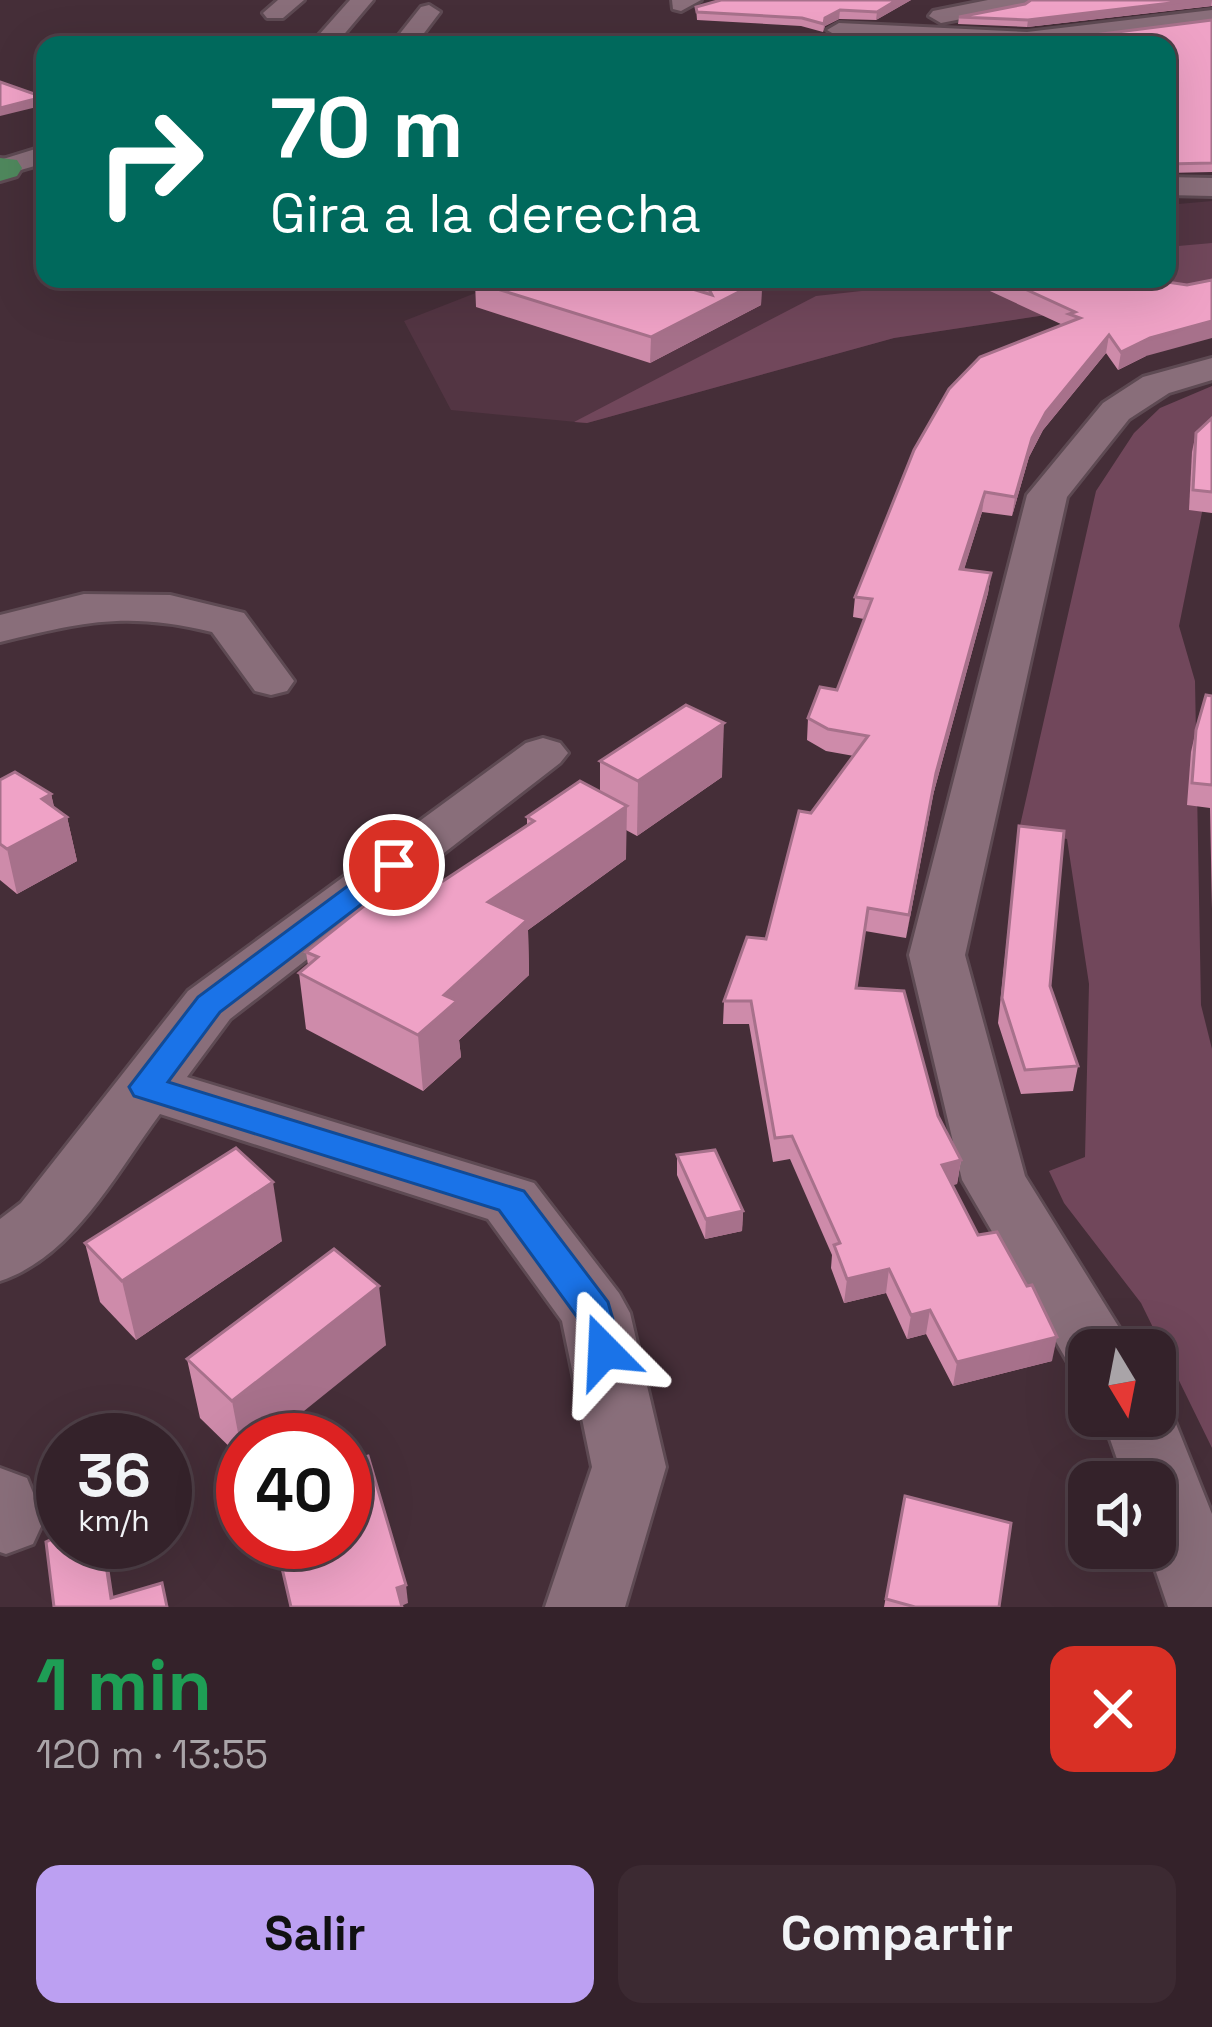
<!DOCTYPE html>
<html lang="es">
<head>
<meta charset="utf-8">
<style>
	:root { --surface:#34222a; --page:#3c2a32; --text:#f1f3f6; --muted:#a9a4a8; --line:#4e3f47; --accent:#bca0f2 }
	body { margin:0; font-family:"Space Grotesk",sans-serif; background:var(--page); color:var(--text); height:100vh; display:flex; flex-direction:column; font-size:45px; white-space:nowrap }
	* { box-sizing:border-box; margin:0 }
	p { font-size:39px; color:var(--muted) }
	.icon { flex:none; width:66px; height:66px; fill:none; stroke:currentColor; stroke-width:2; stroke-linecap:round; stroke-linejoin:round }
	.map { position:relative; height:1607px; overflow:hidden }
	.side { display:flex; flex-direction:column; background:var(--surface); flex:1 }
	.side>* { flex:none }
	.banner { position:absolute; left:36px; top:36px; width:1140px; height:252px; border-radius:24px; box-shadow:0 12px 48px #0002,0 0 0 3px var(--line); background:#00695c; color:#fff; overflow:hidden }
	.needle { width:78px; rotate:170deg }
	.buttons { position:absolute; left:1068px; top:1329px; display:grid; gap:24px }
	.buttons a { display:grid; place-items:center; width:108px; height:108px; border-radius:24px; background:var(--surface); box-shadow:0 12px 48px #0002,0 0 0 3px var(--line); font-size:60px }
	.speed { position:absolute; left:36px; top:1413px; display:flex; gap:24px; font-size:60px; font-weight:700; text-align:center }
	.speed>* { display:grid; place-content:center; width:156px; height:156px; border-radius:50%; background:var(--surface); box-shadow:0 12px 48px #0002,0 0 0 3px var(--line); line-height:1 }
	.speed small { font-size:30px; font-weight:400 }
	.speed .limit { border:18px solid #d22; background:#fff; color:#111 }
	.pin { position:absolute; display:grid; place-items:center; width:102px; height:102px; color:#fff; margin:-51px; border:6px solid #fff; border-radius:50%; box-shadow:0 3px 12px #0007 }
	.me { position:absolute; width:132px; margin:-66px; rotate:339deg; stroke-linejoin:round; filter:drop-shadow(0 0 9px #0008) }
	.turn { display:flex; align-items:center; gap:42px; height:252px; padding:0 36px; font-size:54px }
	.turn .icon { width:156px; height:156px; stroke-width:2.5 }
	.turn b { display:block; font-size:84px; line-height:102px }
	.round { display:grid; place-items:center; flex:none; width:126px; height:126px; border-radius:24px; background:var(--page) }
	.head { display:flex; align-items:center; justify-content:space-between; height:204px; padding:0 36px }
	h1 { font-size:72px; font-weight:700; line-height:90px; color:#1e9e55 }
	.cta { display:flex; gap:24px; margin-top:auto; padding:24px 36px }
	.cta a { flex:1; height:138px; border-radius:24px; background:var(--accent); color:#111; font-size:48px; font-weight:700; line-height:138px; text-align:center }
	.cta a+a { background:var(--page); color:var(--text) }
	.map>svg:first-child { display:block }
	.built { fill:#533543 }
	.green { fill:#71475b }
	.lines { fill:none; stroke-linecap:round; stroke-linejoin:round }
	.minor-casing { stroke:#5e4a53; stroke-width:6 }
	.major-casing { stroke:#5e4a53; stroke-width:6 }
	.minor { fill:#896e7a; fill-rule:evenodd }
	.major { fill:#4f885d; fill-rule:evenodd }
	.wall { fill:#ce8baa }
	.shaded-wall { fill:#a7718b }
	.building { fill:#efa2c6; stroke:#a7718b; stroke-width:3 }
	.route { fill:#1a73e8; stroke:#114b97; stroke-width:3 }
</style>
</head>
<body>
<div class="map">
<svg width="1212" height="1607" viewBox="0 0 1212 1607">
	<rect width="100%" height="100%" fill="#452e38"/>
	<!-- built -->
	<polygon class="built" points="1212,201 1212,290 894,338 587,423 451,410 404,321 511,279 1167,279 1167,205"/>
	<!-- green -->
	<g class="green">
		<polygon points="1212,243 1212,290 894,338 587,423 574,422 816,296 971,279 1167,279 1167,247"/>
		<polygon points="1212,386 1212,463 1179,626 1195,681 1201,1005 1212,1049 1212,1448 1141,1303 1064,1203 1049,1171 1085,1157 1089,984 1067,839 1019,830 1096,491 1134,433 1160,408"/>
	</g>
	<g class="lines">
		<defs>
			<g id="minor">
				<polygon points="278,0 304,0 283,18 267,18 263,13"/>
				<polygon points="350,0 373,0 335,45 310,45"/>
				<polygon points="672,0 701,0 681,11 673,9"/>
				<polygon points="988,0 1034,0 1023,7 941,23 929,16 933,11"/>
				<polygon points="429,5 440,12 415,45 391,45 421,7"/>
				<polygon points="1212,10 1212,24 1037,45 839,37 827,30 839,23 1027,32"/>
				<polygon points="45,146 45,163 0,176 0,160"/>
				<polygon points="1167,177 1212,178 1212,196 1167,195"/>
				<polygon points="1212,358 1212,380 1169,393 1129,419 1067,497 965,955 1025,1176 1133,1350 1089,1350 1089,1376 1073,1371 962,1180 909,955 1027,495 1103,403 1143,377"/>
				<path d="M84 594 170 595 244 613 294 681 287 691 271 695 255 691 212 632C127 611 82 622 0 642V615Z"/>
				<path d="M543 738 560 743 568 753 560 763 230 1019 187 1077 534 1183 619 1293 630 1313 666 1467 625 1607H545L592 1467 562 1321 488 1219 160 1114C116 1173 73 1257 0 1281V1219L21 1203 188 991 526 743Z"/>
				<polygon points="1155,1391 1164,1394 1212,1514 1212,1607 1168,1607 1148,1548 1155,1548 1155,1482 1125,1482 1102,1416 1155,1416"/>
				<polygon points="0,1468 27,1478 44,1520 33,1544 6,1554 0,1552"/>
			</g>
			<polygon id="major" points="0,158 17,160 22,168 17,176 0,181"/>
		</defs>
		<!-- minor casing -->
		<use href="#minor" class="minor-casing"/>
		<!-- major casing -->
		<use href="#major" class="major-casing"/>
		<!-- minor -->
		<use href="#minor" class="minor"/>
		<!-- major -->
		<use href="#major" class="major"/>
	</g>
	<!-- wall -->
	<g class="wall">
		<polygon points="721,0 911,0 876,20 839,19 825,26 823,32 801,26 697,20 696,7"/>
		<polygon points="1212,0 1212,6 1027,27 958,24 959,17"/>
		<polygon points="1212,20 1212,172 1167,173 1167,45 1039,42"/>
		<polygon points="691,279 762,279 761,305 650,363 476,307 475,282 697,290"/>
		<polygon points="964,279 1147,279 1146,356 1118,370 1106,353 1043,430 1029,457 1012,516 982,512 964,569 991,573 988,593 933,795 906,938 865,931 857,988 938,1116 961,1160 957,1184 952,1185 978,1235 1052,1361 953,1386 926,1334 907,1339 886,1293 844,1303 831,1268 832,1255 790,1159 773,1162 749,1024 723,1024 724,1001 766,939 811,813 854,756 826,751 807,740 808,718 837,690 864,619 853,617 855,597 1063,325"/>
		<polygon points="1212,418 1212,513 1189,510 1192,452 1196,433"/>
		<polygon points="1212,696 1212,909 1210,808 1187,805 1191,752 1196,730"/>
		<polygon points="600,761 722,777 637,836 626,830 626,859 528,930 529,975 459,1040 461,1057 423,1091 306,1029 299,973 308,965 306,952 443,881 527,826 527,817 600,791"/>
		<polygon points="0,780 51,794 54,808 67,817 77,861 17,894 0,880"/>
		<polygon points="1019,826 1050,986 1078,1066 1073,1091 1021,1094 998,1023"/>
		<polygon points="677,1155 743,1211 742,1231 705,1239 677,1175"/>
		<polygon points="282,1241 136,1340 100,1302 85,1243"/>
		<polygon points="386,1345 243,1440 243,1460 200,1418 187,1359"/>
		<polygon points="905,1496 999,1607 884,1607"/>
	</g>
	<!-- shaded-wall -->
	<g class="shaded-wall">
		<polygon points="897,0 911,0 876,20 877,12"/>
		<polygon points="1196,0 1212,0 1211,6 1027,27 1028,20"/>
		<polygon points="840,10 839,19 825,26 823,32 825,18"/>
		<polygon points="43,97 45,105 0,116 0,108"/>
		<polygon points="762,280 761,305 650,363 651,337"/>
		<polygon points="1212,321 1212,338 1146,356 1118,370 1121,352 1150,338"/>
		<polygon points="1109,335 1106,353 1043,430 1029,457 1012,516 1015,497 1032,438 1046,412"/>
		<polygon points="985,492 982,512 958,589 960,569"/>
		<polygon points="991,573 988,593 933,795 906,938 936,773"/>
		<polygon points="724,723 722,777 637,836 638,781"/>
		<polygon points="51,794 58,822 67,817 77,861 17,894 7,849 42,799"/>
		<polygon points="627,806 626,859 528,930 529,975 459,1040 461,1057 423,1091 418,1035 444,995 488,902"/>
		<polygon points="961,1160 957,1184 938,1188 942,1165"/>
		<polygon points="273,1182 282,1241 136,1340 122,1281"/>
		<polygon points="743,1211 742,1231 705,1239 706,1219"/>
		<polygon points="889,1269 886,1293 844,1303 847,1279"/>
		<polygon points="379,1286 386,1345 268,1440 243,1440 243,1459 232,1401"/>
		<polygon points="930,1310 926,1334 907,1339 911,1315"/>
		<polygon points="1057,1337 1052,1361 953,1386 957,1362"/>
		<polygon points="107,1542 140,1542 109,1567 115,1607 111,1598 103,1545"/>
		<polygon points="406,1585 408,1603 399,1607 397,1588"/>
	</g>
	<!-- building -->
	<g class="building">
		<polygon points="721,0 897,0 877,12 840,10 825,18 824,24 802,18 697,12 696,7"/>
		<polygon points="1031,0 1196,0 1028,20 959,17 1025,4"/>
		<polygon points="1212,20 1212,163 1167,164 1167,45 922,45 932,37 1039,42"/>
		<polygon points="0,82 43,97 0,108"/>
		<polygon points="482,279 660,279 712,295 704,279 762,280 651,337 475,282"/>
		<polygon points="1003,279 1147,279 1187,285 1212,280 1212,321 1150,338 1121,352 1109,335 1046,412 1032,438 1015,497 985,492 960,569 991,573 936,773 909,915 868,908 856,988 904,991 938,1116 961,1160 942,1165 978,1235 997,1232 1027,1286 1032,1285 1057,1337 957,1362 930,1310 911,1315 889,1269 847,1279 834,1245 840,1243 792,1136 775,1138 751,1001 724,1001 747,937 766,939 799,811 811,813 868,736 828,729 808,718 820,687 837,690 872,599 855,597 914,450 949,389 980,357 1080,318 1069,314 1075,312"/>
		<polygon points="1212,418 1212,492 1193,490 1196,433"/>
		<polygon points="1206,695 1212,696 1212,785 1192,783 1196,730"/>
		<polygon points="686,705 724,723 638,781 600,761"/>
		<polygon points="15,772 51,794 42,799 67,817 7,849 0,844 0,780"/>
		<polygon points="580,781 627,806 488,902 527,920 444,995 457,1001 418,1035 299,973 318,957 306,952 413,867 443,881 534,821 527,817"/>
		<polygon points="1019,826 1064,831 1050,986 1078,1066 1025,1070 1002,998"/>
		<polygon points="236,1148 273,1182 122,1281 85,1243"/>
		<polygon points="715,1150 743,1211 706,1219 677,1155"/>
		<polygon points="334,1249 379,1286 232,1401 187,1359"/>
		<polygon points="368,1456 406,1585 397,1588 402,1607 291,1607 276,1542 345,1542 345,1462"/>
		<polygon points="905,1496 1011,1523 999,1607 915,1607 886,1599"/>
		<polygon points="63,1534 63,1542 107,1542 103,1545 111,1598 162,1583 167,1607 54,1607 46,1542"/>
	</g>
	<!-- route -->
	<polygon class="route" points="394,856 405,859 409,865 405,871 220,1012 168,1082 524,1191 608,1302 622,1351 617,1362 604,1367 590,1362 577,1317 499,1210 134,1096 129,1087 198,997 384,859"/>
</svg>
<div class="buttons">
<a><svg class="needle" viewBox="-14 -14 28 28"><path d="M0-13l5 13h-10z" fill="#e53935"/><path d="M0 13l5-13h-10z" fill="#a9a4a8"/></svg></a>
<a><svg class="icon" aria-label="sound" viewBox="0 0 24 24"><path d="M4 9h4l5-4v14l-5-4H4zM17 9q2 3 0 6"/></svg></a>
</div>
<div class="speed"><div>36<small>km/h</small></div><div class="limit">40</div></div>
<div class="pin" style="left:394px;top:865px;background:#d93025"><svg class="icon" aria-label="arrive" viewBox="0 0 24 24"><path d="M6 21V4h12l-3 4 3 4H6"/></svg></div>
<svg class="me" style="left:604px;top:1351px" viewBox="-20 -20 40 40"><path d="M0-17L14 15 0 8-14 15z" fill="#1a73e8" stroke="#fff" stroke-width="4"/></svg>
<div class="banner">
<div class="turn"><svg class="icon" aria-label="right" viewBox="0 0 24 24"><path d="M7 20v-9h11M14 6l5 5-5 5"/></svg><div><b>70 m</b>Gira a la derecha</div></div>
</div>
</div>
<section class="side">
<div class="head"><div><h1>1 min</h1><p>120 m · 13:55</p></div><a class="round" style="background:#d93025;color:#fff"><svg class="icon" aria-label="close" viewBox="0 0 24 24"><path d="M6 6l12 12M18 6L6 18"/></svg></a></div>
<div class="cta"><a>Salir</a><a>Compartir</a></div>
</section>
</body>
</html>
